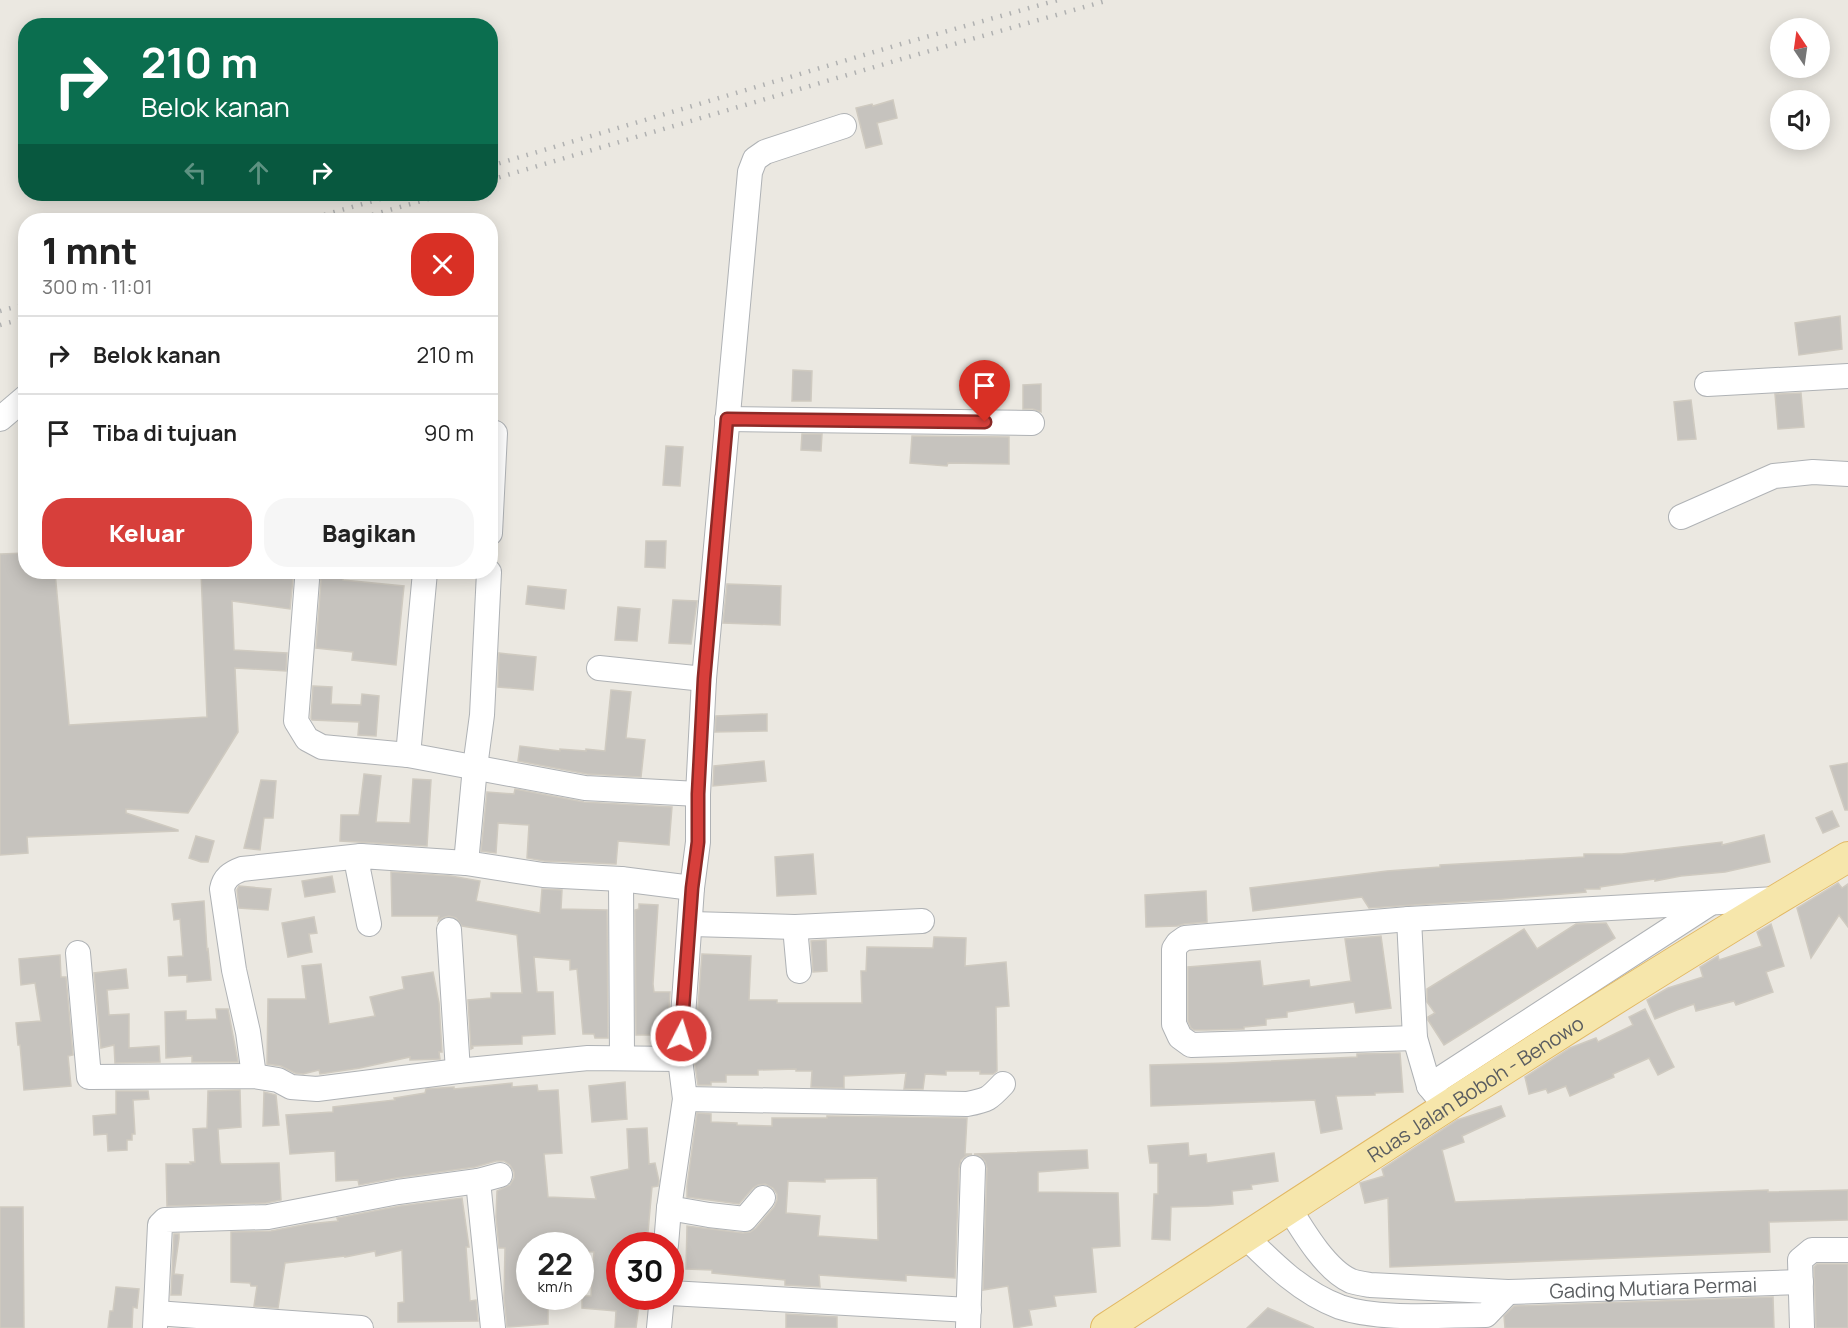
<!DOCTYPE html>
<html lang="id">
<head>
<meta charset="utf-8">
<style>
	:root { --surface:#fff; --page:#f6f6f6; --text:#222; --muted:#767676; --line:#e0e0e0; --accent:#d73f3b }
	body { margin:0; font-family:Manrope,sans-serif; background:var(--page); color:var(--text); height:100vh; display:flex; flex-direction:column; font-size:22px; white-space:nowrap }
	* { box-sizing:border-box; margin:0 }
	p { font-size:20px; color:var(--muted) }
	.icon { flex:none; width:33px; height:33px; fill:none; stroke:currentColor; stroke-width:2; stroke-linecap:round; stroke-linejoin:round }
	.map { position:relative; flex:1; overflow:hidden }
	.panel { position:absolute; left:18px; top:213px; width:480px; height:366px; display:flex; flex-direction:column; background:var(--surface); border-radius:24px; box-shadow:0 3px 15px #0003 }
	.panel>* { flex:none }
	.banner { position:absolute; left:18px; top:18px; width:480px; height:183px; border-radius:24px; box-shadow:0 3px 15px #0003; background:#0b6e4f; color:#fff; overflow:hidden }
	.needle { width:39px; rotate:347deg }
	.tools { position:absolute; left:1770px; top:18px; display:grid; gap:12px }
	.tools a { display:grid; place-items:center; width:60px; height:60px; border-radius:50%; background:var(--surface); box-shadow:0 3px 15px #0003; font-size:30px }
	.speed { position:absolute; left:516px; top:1232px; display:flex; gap:12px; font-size:30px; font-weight:700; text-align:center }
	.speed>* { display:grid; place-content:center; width:78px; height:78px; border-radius:50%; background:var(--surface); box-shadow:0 3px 15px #0003; line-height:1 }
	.speed small { font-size:15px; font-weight:400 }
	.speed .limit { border:9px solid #d22; background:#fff; color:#111 }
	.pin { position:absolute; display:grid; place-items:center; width:51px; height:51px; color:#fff; margin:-62px -26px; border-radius:50% 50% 50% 0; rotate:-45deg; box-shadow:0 0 6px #0007 }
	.pin .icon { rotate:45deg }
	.me { position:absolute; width:66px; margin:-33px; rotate:5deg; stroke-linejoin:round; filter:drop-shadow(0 0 4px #0008) }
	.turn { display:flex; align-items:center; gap:21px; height:126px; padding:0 24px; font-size:27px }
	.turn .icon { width:78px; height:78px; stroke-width:2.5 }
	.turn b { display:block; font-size:42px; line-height:51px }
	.lanes { display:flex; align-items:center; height:57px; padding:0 24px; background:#0003; justify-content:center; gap:30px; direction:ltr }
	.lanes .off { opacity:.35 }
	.round { display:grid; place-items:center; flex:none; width:63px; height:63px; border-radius:24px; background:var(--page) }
	.headline { display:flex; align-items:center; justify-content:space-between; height:102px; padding:0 24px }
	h1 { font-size:36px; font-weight:800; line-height:45px }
	.button { display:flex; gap:12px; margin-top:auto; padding:12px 24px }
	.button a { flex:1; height:69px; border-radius:24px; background:var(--accent); color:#fff; font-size:24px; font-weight:800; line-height:69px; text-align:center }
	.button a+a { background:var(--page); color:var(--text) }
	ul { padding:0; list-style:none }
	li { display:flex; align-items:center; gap:18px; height:78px; padding:0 24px; border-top:2px solid var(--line) }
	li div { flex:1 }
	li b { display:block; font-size:22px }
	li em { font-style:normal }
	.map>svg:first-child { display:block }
	.building { fill:#c6c3be; stroke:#cfcac0; stroke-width:1.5; fill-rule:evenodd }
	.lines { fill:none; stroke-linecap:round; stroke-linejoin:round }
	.minor-casing { stroke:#afb2b5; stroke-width:26 }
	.major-casing { stroke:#e2b863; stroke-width:32 }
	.minor { stroke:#fff; stroke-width:24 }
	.major { stroke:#f6e6ab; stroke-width:30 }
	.rail { stroke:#b0b1b1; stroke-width:4.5; stroke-dasharray:1.5 8; stroke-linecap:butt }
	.route-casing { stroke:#8c2926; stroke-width:15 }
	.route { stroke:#d73f3b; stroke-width:10 }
	.labels { text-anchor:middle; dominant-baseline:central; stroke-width:4.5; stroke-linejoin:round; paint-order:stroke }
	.street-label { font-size:20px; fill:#5a5d60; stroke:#fff }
</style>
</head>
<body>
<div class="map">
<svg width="1848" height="1328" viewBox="0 0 1848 1328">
	<rect width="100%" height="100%" fill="#ebe8e1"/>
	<!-- building -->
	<g class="building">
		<polygon points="893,100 897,118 877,123 882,144 866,148 856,108 872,104 873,106"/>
		<polygon points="1840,316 1842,349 1799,355 1795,323"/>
		<polygon points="793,370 812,371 811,401 792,401"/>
		<polygon points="1041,384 1041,412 1033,409 1023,409 1023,385"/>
		<polygon points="1801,393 1804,427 1778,429 1775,394"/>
		<polygon points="1691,400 1696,439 1678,440 1674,402"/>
		<polygon points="802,434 822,434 821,451 801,450"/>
		<polygon points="912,436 1009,437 1009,464 948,463 947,466 910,463"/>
		<polygon points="666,446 683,447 680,486 663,485"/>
		<polygon points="646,541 666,541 665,568 645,567"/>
		<polygon points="26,553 26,572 55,572 69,725 207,717 201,572 296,572 293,579 290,609 232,601 234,650 287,653 286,671 235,668 238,732 188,813 126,809 126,813 178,830 178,831 27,837 28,853 0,855 0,554"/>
		<polygon points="318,572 343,572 343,580 404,586 396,665 352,660 353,652 316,648 321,581"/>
		<polygon points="727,584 781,586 780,625 723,623"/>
		<polygon points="528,586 566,590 564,609 526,604"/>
		<polygon points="673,600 697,601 691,644 669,643"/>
		<polygon points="618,607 640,609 637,641 615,640"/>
		<polygon points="499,653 536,657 533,690 498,687"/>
		<polygon points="313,686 332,687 331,704 361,705 362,694 379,696 376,736 358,735 359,722 312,720 311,718"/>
		<polygon points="611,690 631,692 626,738 645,740 641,777 587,774 518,761 520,746 560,751 560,749 586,751 586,749 605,751"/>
		<polygon points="767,714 767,731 715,732 716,716"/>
		<polygon points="764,761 766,781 713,786 714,766"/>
		<polygon points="1848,763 1848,810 1845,810 1830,766"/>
		<polygon points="364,774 381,776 376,822 410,823 413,779 431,780 427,846 340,841 341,815 359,815"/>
		<polygon points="261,780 276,781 273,818 264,818 260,850 244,848"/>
		<polygon points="515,789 584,802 672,807 669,845 618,841 616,864 544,861 527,858 529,825 498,823 496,853 481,851 487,792 514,794"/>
		<polygon points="1832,811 1839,826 1823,833 1816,818"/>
		<polygon points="1764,835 1770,862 1725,872 1681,876 1655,881 1655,879 1633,882 1600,887 1600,889 1585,889 1586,892 1504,899 1369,908 1362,897 1253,911 1250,888 1387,871 1440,867 1440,865 1584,857 1584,854 1622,854 1722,842 1722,845"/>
		<polygon points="196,836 214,841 208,862 201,862 189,858"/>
		<polygon points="813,854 816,894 777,896 775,857"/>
		<polygon points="391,872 451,876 480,881 476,901 540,913 542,889 562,890 561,909 607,910 608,1038 595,1038 594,1034 583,1034 577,969 570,970 570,960 534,957 537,992 553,992 555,1034 522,1036 522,1044 472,1046 473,1048 471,1049 468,1000 491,998 491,993 522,993 517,935 462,926 456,918 449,916 442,918 438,921 439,916 392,916"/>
		<polygon points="332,876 335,892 305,897 302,881"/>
		<polygon points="1838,883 1842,888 1848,884 1848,927 1839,915 1811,958 1797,908"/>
		<polygon points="239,886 271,889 268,910 239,908 237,890"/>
		<polygon points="1206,891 1207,922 1184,924 1177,926 1146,927 1145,895"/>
		<polygon points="204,901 207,950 208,949 211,980 187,982 187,975 169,976 168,957 183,956 180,919 174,920 172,904"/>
		<polygon points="639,904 658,905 653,984 654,992 670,992 668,1024 655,1024 655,1035 636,1035 635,910 639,909"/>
		<polygon points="314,917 317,933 309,934 312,952 288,957 282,923"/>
		<polygon points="1606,923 1615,938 1444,1045 1428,1020 1428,1017 1435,1013 1427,1002 1427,989 1524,929 1537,949 1576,924"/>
		<polygon points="1771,924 1784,966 1766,972 1773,992 1736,1005 1734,1001 1696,1011 1694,1004 1677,1010 1655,1019 1647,1000 1668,988 1703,977 1700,967 1718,956 1719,960 1762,946 1757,932"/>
		<polygon points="1381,936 1391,1008 1356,1013 1354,1002 1287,1012 1287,1017 1266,1019 1266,1025 1244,1027 1244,1029 1206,1030 1194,1030 1191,1028 1188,1021 1188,967 1260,961 1263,986 1309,980 1310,987 1351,981 1345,939"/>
		<polygon points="934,937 966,938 965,966 1006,962 1009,1006 996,1007 997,1071 993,1074 980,1074 980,1071 946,1071 946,1075 925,1074 923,1089 904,1089 906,1073 844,1076 844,1088 811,1087 812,1071 796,1071 796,1069 758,1070 758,1075 726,1075 726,1082 711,1082 711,1085 698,1085 694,1059 702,954 751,956 749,1000 777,1000 777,1003 862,1003 861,971 866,971 867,947 933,948"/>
		<polygon points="826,940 827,971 813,972 811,941"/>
		<polygon points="60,955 61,977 66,977 73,1055 68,1056 71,1086 24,1090 20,1045 18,1045 16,1023 41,1021 35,983 21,985 19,959"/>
		<polygon points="321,964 329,1024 375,1016 370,997 404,989 402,977 433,972 439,1003 442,1052 439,1052 440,1059 410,1060 410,1057 360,1068 320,1074 319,1070 303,1074 295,1073 281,1066 267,1064 268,999 306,999 302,966"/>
		<polygon points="126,969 128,988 107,990 109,1015 129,1014 129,1048 159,1046 160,1062 115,1063 114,1045 101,1048 94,973"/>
		<polygon points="216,1009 228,1009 238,1062 192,1062 192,1056 166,1058 165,1012 186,1011 186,1020 217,1019"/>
		<polygon points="1645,1009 1674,1067 1658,1075 1649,1058 1613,1074 1614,1077 1570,1096 1566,1086 1548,1093 1546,1089 1529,1094 1525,1077 1570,1048 1596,1038 1598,1042 1633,1025 1629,1017"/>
		<polygon points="1400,1053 1403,1092 1375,1093 1375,1095 1336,1096 1342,1129 1321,1133 1315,1100 1151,1106 1150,1065 1228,1063 1357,1057 1357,1054"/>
		<polygon points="625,1082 627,1119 592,1122 589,1086"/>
		<polygon points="512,1083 512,1087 537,1085 538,1091 558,1090 562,1153 544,1154 548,1197 596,1199 591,1177 629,1169 627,1129 647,1128 649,1164 655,1163 659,1181 658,1186 652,1187 648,1232 646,1232 645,1245 620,1245 620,1296 640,1296 636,1328 615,1328 616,1311 582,1308 582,1296 591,1296 594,1252 580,1251 580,1245 530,1245 530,1296 548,1296 548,1324 507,1327 504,1298 505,1248 499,1248 496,1217 497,1191 510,1185 514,1178 514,1172 510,1165 504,1161 496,1161 475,1167 396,1178 359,1185 358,1180 336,1181 335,1151 290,1154 286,1115 333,1112 333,1107 395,1100 394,1098 425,1093 426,1089 454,1087 454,1089"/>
		<polygon points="240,1090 241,1127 218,1129 220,1161 221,1164 279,1163 281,1200 266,1203 167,1206 166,1164 191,1164 190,1162 195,1162 193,1129 207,1128 208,1091"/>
		<polygon points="116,1091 148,1091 149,1099 133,1100 135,1134 132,1134 132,1140 127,1140 127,1150 108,1151 107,1134 94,1135 93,1116 116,1114"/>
		<polygon points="264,1092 276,1095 279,1125 263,1126"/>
		<polygon points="1501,1106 1505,1116 1462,1136 1464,1142 1442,1150 1455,1202 1768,1190 1768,1192 1848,1190 1848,1220 1769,1222 1770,1252 1390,1267 1388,1198 1365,1203 1360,1183 1384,1176 1382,1169 1457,1120"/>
		<path d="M697 1113 711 1114V1122L737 1123V1125L772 1126V1118H827V1116L967 1118 965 1154H972L966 1156 961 1160 959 1168 955 1278 906 1275V1281L819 1275 820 1287 785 1285V1280L712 1273V1270L686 1269 687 1226 743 1233 750 1232 756 1228 774 1207 777 1200V1194L773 1188 765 1184 758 1185 753 1188 739 1204 687 1197V1186ZM877 1178 878 1240 818 1236 820 1216 786 1213 788 1181 825 1182V1179Z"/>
		<polygon points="1188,1143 1189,1156 1206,1154 1207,1163 1274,1153 1278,1181 1251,1185 1252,1189 1232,1191 1233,1204 1209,1206 1171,1207 1170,1240 1152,1239 1154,1194 1158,1194 1158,1163 1150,1163 1148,1146"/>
		<polygon points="1087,1150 1088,1168 1038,1172 1038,1192 1118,1193 1120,1246 1092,1248 1096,1292 1054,1296 1056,1306 1029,1310 1032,1325 1014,1328 1008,1286 983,1290 987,1168 985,1161 980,1156 974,1154"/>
		<polygon points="462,1198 469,1247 466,1247 470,1301 476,1300 478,1321 398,1322 398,1303 404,1302 402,1250 376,1256 375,1251 345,1257 345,1256 285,1263 278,1308 254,1306 257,1286 251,1286 250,1283 231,1282 231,1232 271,1231 308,1224 338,1221 337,1218 400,1206"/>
		<polygon points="0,1207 23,1207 24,1328 0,1328"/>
		<polygon points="174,1234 179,1234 179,1238 174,1274 183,1275 181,1295 171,1295"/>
		<polygon points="1817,1264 1848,1264 1848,1328 1816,1328 1814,1267"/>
		<polygon points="116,1287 139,1289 137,1308 133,1307 132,1328 108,1328 110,1311 113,1311"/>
		<polygon points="1773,1297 1774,1328 1505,1328 1504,1316 1514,1306"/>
		<polygon points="1268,1308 1314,1328 1247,1328"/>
		<polygon points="786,1314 837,1317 837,1328 786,1328"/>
	</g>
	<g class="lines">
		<defs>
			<g id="minor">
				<polyline points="1707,384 1848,376"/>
				<polyline points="0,419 26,397"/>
				<polyline points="727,419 1032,423"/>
				<polyline points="1681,517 1774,476 1813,472 1848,474"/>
				<polyline points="490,533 495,433"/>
				<polyline points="489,572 482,715 475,767 466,863 543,875 621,879 692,888"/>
				<polyline points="307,580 296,721 307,739 322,747 408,755 585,788 698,794"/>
				<polyline points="599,668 704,679"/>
				<polyline points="408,755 425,572"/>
				<polyline points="621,879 622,1058"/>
				<polyline points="1409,919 1415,1038 1429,1086 1438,1097"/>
				<polyline points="369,924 358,869 361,856 466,863"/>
				<polyline points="691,924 795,927 922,921"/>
				<polyline points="795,927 799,971"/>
				<polyline points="449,930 458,1071"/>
				<polyline points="78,953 89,1077 254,1076 278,1080 291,1087 317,1089 458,1071 588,1058 680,1059"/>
				<polyline points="1415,1038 1191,1045 1180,1037 1174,1024 1174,949 1178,943 1185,938 1409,919 1776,899"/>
				<path d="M254 1076 248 1032 234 970 222 889C224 878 231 873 242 869L361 856"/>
				<polyline points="1429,1086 1709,904"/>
				<path d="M685 1099 967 1104C988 1100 989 1099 1003 1084"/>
				<polyline points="669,1208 709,1215 745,1219 763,1198"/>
				<path id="s1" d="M1289 1208C1303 1231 1326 1270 1351 1281 1357 1283 1364 1284 1370 1285L1508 1292 1801 1282"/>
				<path d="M1245 1236C1273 1264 1302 1293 1340 1307 1381 1321 1442 1315 1486 1315L1508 1292"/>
				<polyline points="666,1245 669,1208 685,1099 680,1059 692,888 698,842 698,794 704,679 750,172 755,159 765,152 844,126"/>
				<polyline points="670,1293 969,1310"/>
				<polyline points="156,1313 361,1328"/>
				<polyline points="155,1328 160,1225 165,1220 268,1217 398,1192 478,1181"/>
				<polyline points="493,1328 478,1181 500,1175"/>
				<polyline points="659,1328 662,1296"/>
				<polyline points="968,1328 973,1168"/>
				<polyline points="1802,1328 1800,1260 1812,1250 1848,1250"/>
			</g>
			<g id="major">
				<path id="s2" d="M1106 1328C1352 1168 1596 1006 1848 857"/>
			</g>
		</defs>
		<!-- minor casing -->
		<use href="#minor" class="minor-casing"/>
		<!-- major casing -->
		<use href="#major" class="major-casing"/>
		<!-- minor -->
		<use href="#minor" class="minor"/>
		<!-- major -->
		<use href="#major" class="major"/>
		<!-- rail -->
		<g class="rail">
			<polyline points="490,166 901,44 1058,0"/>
			<polyline points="490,180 905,58 1109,0"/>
			<polyline points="306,220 398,194"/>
			<polyline points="354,220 446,194"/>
			<polyline points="0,311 26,304"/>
			<polyline points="0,325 26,318"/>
		</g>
	</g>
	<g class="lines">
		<defs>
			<polyline id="route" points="681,1036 692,888 698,842 698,794 704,679 727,419 985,422"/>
		</defs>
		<!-- route casing -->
		<use href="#route" class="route-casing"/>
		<!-- route -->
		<use href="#route" class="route"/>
	</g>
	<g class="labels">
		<!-- street labels -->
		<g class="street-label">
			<text stroke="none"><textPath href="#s2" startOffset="440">Ruas Jalan Boboh - Benowo</textPath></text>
			<text stroke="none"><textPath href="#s1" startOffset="400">Gading Mutiara Permai</textPath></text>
		</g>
	</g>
</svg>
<div class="tools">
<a><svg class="needle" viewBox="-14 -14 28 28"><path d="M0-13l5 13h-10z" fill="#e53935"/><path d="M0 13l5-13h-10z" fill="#767676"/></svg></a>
<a><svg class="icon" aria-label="sound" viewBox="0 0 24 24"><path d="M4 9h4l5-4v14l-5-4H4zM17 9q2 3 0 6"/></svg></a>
</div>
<div class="speed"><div>22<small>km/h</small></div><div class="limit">30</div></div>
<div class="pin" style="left:985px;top:422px;background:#d93025"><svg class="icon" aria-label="arrive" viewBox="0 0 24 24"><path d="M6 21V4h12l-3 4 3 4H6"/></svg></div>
<svg class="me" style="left:681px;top:1036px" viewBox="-20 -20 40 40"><circle r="17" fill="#d73f3b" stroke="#fff" stroke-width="3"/><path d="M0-11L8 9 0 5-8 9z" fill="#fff"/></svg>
<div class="banner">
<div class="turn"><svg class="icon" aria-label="right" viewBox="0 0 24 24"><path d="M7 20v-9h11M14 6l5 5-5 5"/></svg><div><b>210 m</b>Belok kanan</div></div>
<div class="lanes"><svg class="icon off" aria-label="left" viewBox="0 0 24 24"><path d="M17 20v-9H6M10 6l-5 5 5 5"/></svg><svg class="icon off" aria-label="ahead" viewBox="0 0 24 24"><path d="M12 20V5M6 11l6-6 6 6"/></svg><svg class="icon" aria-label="right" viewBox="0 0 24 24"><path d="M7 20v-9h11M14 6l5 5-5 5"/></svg></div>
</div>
<section class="panel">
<div class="headline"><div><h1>1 mnt</h1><p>300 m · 11:01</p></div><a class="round" style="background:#d93025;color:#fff"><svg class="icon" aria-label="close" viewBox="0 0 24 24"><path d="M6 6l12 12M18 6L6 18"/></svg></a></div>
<ul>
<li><svg class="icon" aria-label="right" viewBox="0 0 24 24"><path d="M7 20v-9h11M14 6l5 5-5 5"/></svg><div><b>Belok kanan</b></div><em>210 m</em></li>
<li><svg class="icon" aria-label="arrive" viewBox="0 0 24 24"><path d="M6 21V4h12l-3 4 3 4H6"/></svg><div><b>Tiba di tujuan</b></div><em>90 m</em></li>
</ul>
<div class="button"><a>Keluar</a><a>Bagikan</a></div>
</section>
</div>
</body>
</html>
